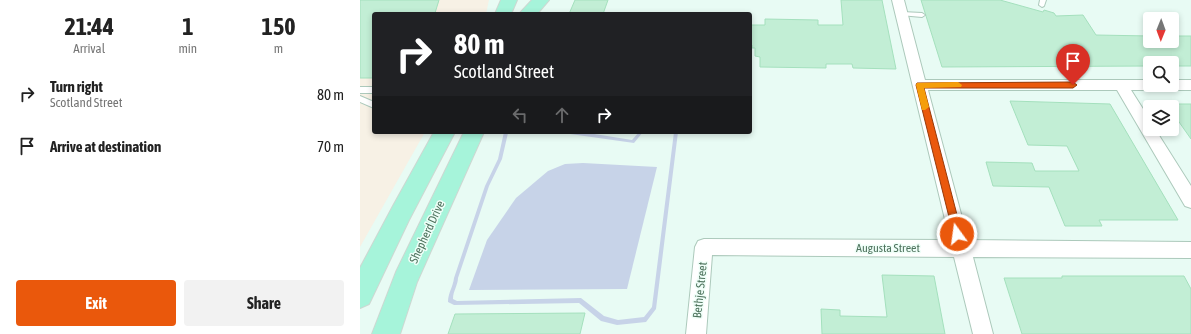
<!DOCTYPE html>
<html lang="en">
<head>
<meta charset="utf-8">
<style>
	:root { --surface:#fff; --page:#f2f2f2; --text:#222; --muted:#767676; --accent:#ea580c }
	body { margin:0; font-family:"Asap Condensed",sans-serif; background:var(--page); color:var(--text); height:100vh; display:flex; flex-direction:column; font-size:15px; white-space:nowrap }
	* { box-sizing:border-box; margin:0 }
	p { font-size:13px; color:var(--muted) }
	.icon { flex:none; width:22px; height:22px; fill:none; stroke:currentColor; stroke-width:2; stroke-linecap:round; stroke-linejoin:round }
	.map { position:relative; flex:1; overflow:hidden }
	.sheet { display:flex; flex-direction:column; background:var(--surface); width:360px }
	.sheet>* { flex:none }
	.hud { position:absolute; left:12px; top:12px; width:380px; height:122px; border-radius:4px; box-shadow:0 2px 6px #0003; background:#202124; color:#fff; overflow:hidden }
	.needle { width:26px; rotate:181deg }
	.tools { position:absolute; left:783px; top:12px; display:grid; gap:8px }
	.tools a { display:grid; place-items:center; width:36px; height:36px; border-radius:4px; background:var(--surface); box-shadow:0 2px 6px #0003; font-size:20px }
	.pin { position:absolute; display:grid; place-items:center; width:34px; height:34px; color:#fff; margin:-41px -17px; border-radius:50% 50% 50% 0; rotate:-45deg; box-shadow:0 0 4px #0007 }
	.pin .icon { rotate:45deg }
	.me { position:absolute; width:44px; margin:-22px; rotate:346deg; stroke-linejoin:round; filter:drop-shadow(0 0 3px #0008) }
	.turn { display:flex; align-items:center; gap:14px; height:84px; padding:0 16px; font-size:18px }
	.turn .icon { width:52px; height:52px; stroke-width:2.5 }
	.turn b { display:block; font-size:28px; line-height:34px }
	.lanes { display:flex; align-items:center; height:38px; padding:0 16px; background:#0003; justify-content:center; gap:20px; direction:ltr }
	.lanes .off { opacity:.35 }
	.eta { display:flex; justify-content:space-evenly; align-items:center; height:68px; text-align:center }
	.eta b { font-size:24px; font-weight:700; line-height:28px }
	.cta { display:flex; gap:8px; margin-top:auto; padding:8px 16px }
	.cta a { flex:1; height:46px; border-radius:4px; background:var(--accent); color:#fff; font-size:16px; font-weight:700; line-height:46px; text-align:center }
	.cta a+a { background:var(--page); color:var(--text) }
	ul { padding:0; list-style:none }
	li { display:flex; align-items:center; gap:12px; height:52px; padding:0 16px }
	li div { flex:1 }
	li b { display:block; font-size:15px }
	li em { font-style:normal }
	main { display:flex; flex:1; min-height:0 }
	.map>svg:first-child { display:block }
	.education { fill:#f7f1e5 }
	.green { fill:#c7d3e8 }
	.building { fill:#c2eed5; stroke:#a4e0bd }
	.lines { fill:none; stroke-linecap:round; stroke-linejoin:round }
	.lane-casing { stroke:#acc9bb; stroke-width:2 }
	.street-casing { stroke:#acc9bb; stroke-width:2 }
	.primary-casing { stroke:#cdd8d2; stroke-width:2 }
	.lane { fill:#fff; fill-rule:evenodd }
	.street { fill:#fff; fill-rule:evenodd }
	.primary { fill:#a6f4da; fill-rule:evenodd }
	.route { fill:#ea580c; stroke:#983908 }
	.slow { fill:#f59e0b }
	.labels { text-anchor:middle; dominant-baseline:central; stroke-width:3; stroke-linejoin:round; paint-order:stroke }
	.street-label { font-size:12px; fill:#4e735d; stroke:#effef8 }
</style>
</head>
<body>
<main>
<section class="sheet">
<div class="eta">
<div><b>21:44</b><p>Arrival</p></div>
<div><b>1</b><p>min</p></div>
<div><b>150</b><p>m</p></div>
</div>
<ul>
<li><svg class="icon" aria-label="right" viewBox="0 0 24 24"><path d="M7 20v-9h11M14 6l5 5-5 5"/></svg><div><b>Turn right</b><p>Scotland Street</p></div><em>80 m</em></li>
<li><svg class="icon" aria-label="arrive" viewBox="0 0 24 24"><path d="M6 21V4h12l-3 4 3 4H6"/></svg><div><b>Arrive at destination</b></div><em>70 m</em></li>
</ul>
<div class="cta"><a>Exit</a><a>Share</a></div>
</section>
<div class="map">
<svg width="831" height="334" viewBox="0 0 831 334">
	<rect width="100%" height="100%" fill="#e8fbf4"/>
	<!-- education -->
	<polygon class="education" points="0,0 129,0 126,14 14,14 14,132 65,132 0,247"/>
	<!-- green -->
	<g class="green">
		<path d="M144 132H156L148 133 142 159 129 186 98 278C98 285 93 291 93 299L97 301 221 298 244 316 258 320 284 317 292 307 314 132H318L296 309 286 322 257 325 241 321 219 303 94 305 88 302C88 293 93 287 94 278L125 186 138 159Z"/>
		<polygon points="196,132 222,132 272,140 279,132 283,132 274,143"/>
		<polygon points="223,163 297,167 267,289 109,290 127,240 156,198 188,171 205,164"/>
	</g>
	<!-- building -->
	<g class="building">
		<polygon points="0,0 79,0 75,13 14,13 14,78 0,78"/>
		<polygon points="215,0 248,0 243,14 209,14"/>
		<polygon points="481,0 522,0 536,69 493,68 492,64 466,64 466,68 400,67 400,57 395,56 395,48 392,48 392,45 390,45 390,25 405,25 405,19 458,20 458,25 483,25"/>
		<polygon points="561,0 640,0 683,12 684,10 694,13 696,16 723,15 736,35 790,36 790,41 812,41 812,36 831,36 831,66 812,66 812,63 790,63 790,66 582,67"/>
		<polygon points="650,101 750,104 818,220 739,220 742,226 705,226 689,187 633,186 626,162 672,163 675,171 719,171 707,146 668,145"/>
		<polygon points="807,104 831,104 831,139 812,112 812,107 809,107"/>
		<polygon points="522,275 574,276 585,334 462,334 461,309 480,310 480,316 527,317"/>
		<polygon points="702,276 824,276 831,289 831,334 662,334 644,278 702,278"/>
		<polygon points="225,313 220,334 88,334 95,314"/>
	</g>
	<g class="lines">
		<defs>
			<g id="lane">
				<polygon points="680,0 686,0 684,6 682,7 679,5"/>
				<polygon points="542,12 562,13 565,15 562,17 540,15 539,14"/>
				<rect x="0" y="87" width="14" height="6"/>
				<polygon points="0,96 14,102 14,108 0,102"/>
			</g>
			<polygon id="street" points="532,0 544,0 565,80 790,80 790,85 812,85 812,80 831,80 831,90 771,90 790,120 790,129 795,129 831,186 831,208 825,206 757,90 568,90 608,240 831,242 831,258 613,257 633,334 613,334 594,257 352,255 346,334 326,334 335,247 338,241 344,239 590,240"/>
			<g id="primary">
				<polygon points="141,0 157,0 151,14 135,14"/>
				<polygon points="172,0 189,0 177,14 159,14"/>
				<polygon points="74,132 95,132 49,220 9,304 0,308 0,268 33,206"/>
				<polygon points="104,132 124,132 57,282 40,334 12,334 36,272"/>
			</g>
		</defs>
		<!-- lane casing -->
		<use href="#lane" class="lane-casing"/>
		<!-- street casing -->
		<use href="#street" class="street-casing"/>
		<!-- primary casing -->
		<use href="#primary" class="primary-casing"/>
		<!-- lane -->
		<use href="#lane" class="lane"/>
		<!-- street -->
		<use href="#street" class="street"/>
		<!-- primary -->
		<use href="#primary" class="primary"/>
	</g>
	<!-- route -->
	<polygon class="route" points="713,82 717,85 713,88 564,88 602,234 601,237 597,238 594,237 556,85 557,83"/>
	<!-- slow -->
	<polygon class="slow" points="598,82 602,85 601,87 564,88 569,107 565,110 562,110 556,85 557,83"/>
	<g class="labels">
		<!-- street labels -->
		<g class="street-label">
			<text transform="translate(67 232) rotate(-65)">Shepherd Drive</text>
			<text x="528" y="248">Augusta Street</text>
			<text transform="translate(340 290) rotate(-84)">Bethje Street</text>
		</g>
	</g>
</svg>
<div class="tools">
<a><svg class="needle" viewBox="-14 -14 28 28"><path d="M0-13l5 13h-10z" fill="#e53935"/><path d="M0 13l5-13h-10z" fill="#767676"/></svg></a>
<a><svg class="icon" aria-label="search" viewBox="0 0 24 24"><circle cx="10" cy="10" r="6"/><path d="M15 15l6 6"/></svg></a>
<a><svg class="icon" aria-label="layers" viewBox="0 0 24 24"><path d="M12 4l9 5-9 5-9-5zM3 14l9 5 9-5"/></svg></a>
</div>
<div class="pin" style="left:713px;top:85px;background:#d93025"><svg class="icon" aria-label="arrive" viewBox="0 0 24 24"><path d="M6 21V4h12l-3 4 3 4H6"/></svg></div>
<svg class="me" style="left:597px;top:234px" viewBox="-20 -20 40 40"><circle r="17" fill="#ea580c" stroke="#fff" stroke-width="3"/><path d="M0-11L8 9 0 5-8 9z" fill="#fff"/></svg>
<div class="hud">
<div class="turn"><svg class="icon" aria-label="right" viewBox="0 0 24 24"><path d="M7 20v-9h11M14 6l5 5-5 5"/></svg><div><b>80 m</b>Scotland Street</div></div>
<div class="lanes"><svg class="icon off" aria-label="left" viewBox="0 0 24 24"><path d="M17 20v-9H6M10 6l-5 5 5 5"/></svg><svg class="icon off" aria-label="ahead" viewBox="0 0 24 24"><path d="M12 20V5M6 11l6-6 6 6"/></svg><svg class="icon" aria-label="right" viewBox="0 0 24 24"><path d="M7 20v-9h11M14 6l5 5-5 5"/></svg></div>
</div>
</div>
</main>
</body>
</html>
